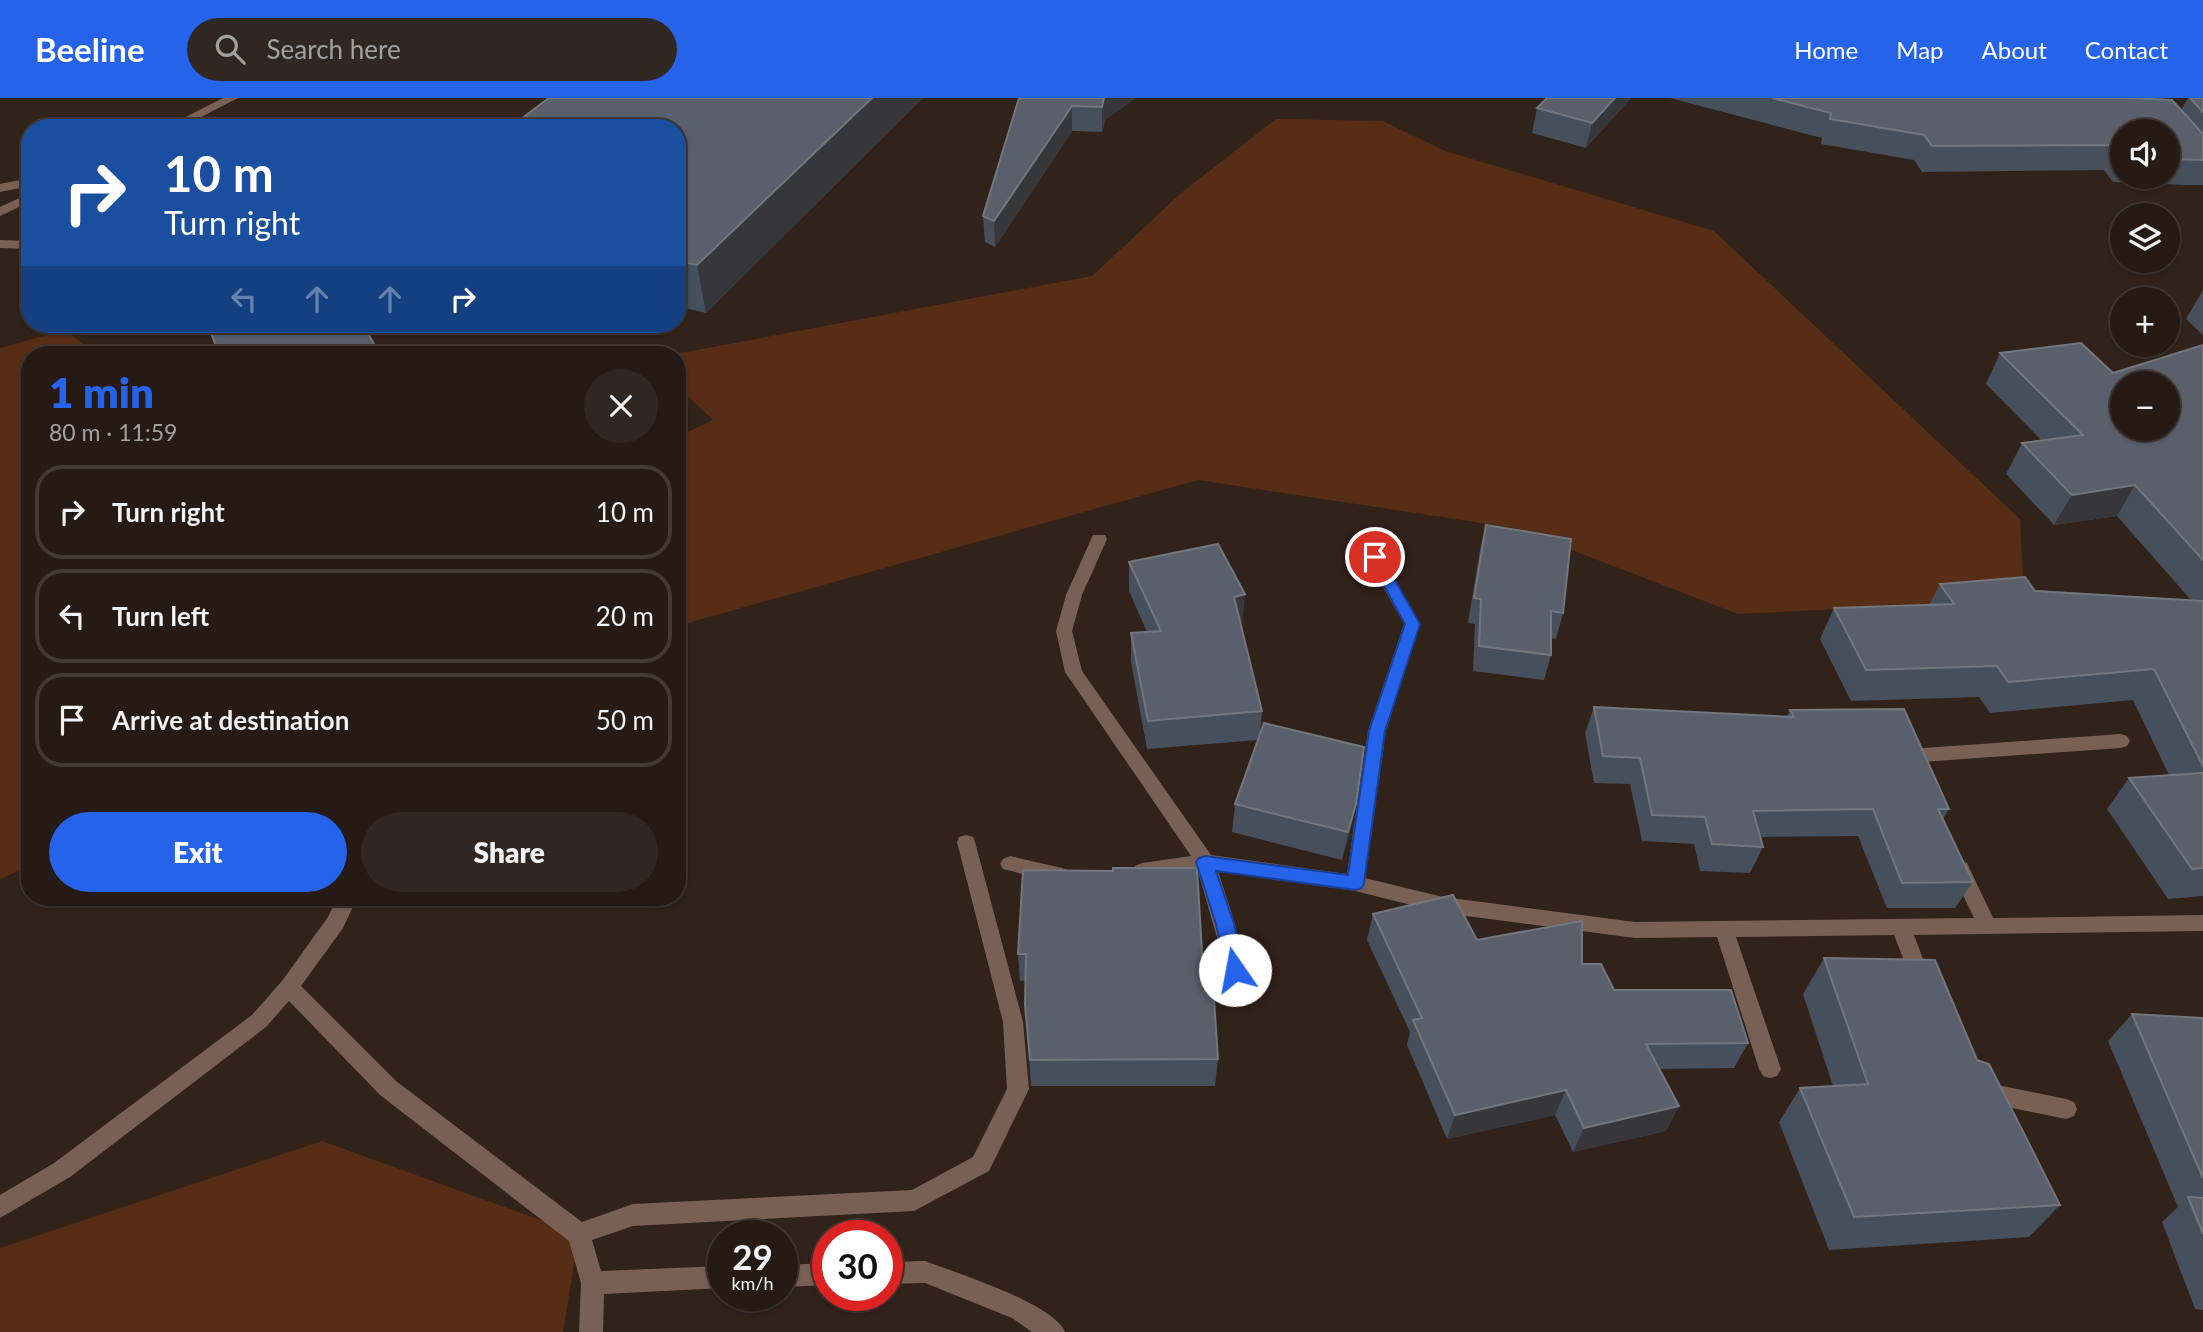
<!DOCTYPE html>
<html lang="en">
<head>
<meta charset="utf-8">
<style>
	:root { --surface:#251a14; --page:#312722; --text:#f1f3f6; --muted:#a3a1a0; --line:#423834; --accent:#2563eb }
	body { margin:0; font-family:Lato,sans-serif; background:var(--page); color:var(--text); height:100vh; display:flex; flex-direction:column; font-size:26px; white-space:nowrap }
	* { box-sizing:border-box; margin:0 }
	p { font-size:23px; color:var(--muted) }
	.icon { flex:none; width:38px; height:38px; fill:none; stroke:currentColor; stroke-width:2; stroke-linecap:round; stroke-linejoin:round }
	.map { position:relative; flex:1; overflow:hidden }
	.sheet { position:absolute; left:21px; top:248px; width:665px; height:560px; display:flex; flex-direction:column; background:var(--surface); border-radius:28px; box-shadow:0 2px 5px #0004,0 0 0 2px var(--line) }
	.sheet>* { flex:none }
	.top-card { position:absolute; left:21px; top:21px; width:665px; height:214px; border-radius:28px; box-shadow:0 2px 5px #0004,0 0 0 2px var(--line); background:#1a4fa0; color:#fff; overflow:hidden }
	.fabs { position:absolute; left:2110px; top:21px; display:grid; gap:14px }
	.fabs a { display:grid; place-items:center; width:70px; height:70px; border-radius:50%; background:var(--surface); box-shadow:0 2px 5px #0004,0 0 0 2px var(--line); font-size:35px }
	.speed { position:absolute; left:707px; top:1122px; display:flex; gap:14px; font-size:35px; font-weight:700; text-align:center }
	.speed>* { display:grid; place-content:center; width:91px; height:91px; border-radius:50%; background:var(--surface); box-shadow:0 2px 5px #0004,0 0 0 2px var(--line); line-height:1 }
	.speed small { font-size:18px; font-weight:400 }
	.speed .limit { border:10px solid #d22; background:#fff; color:#111 }
	.pin { position:absolute; display:grid; place-items:center; width:60px; height:60px; color:#fff; margin:-30px; border:4px solid #fff; border-radius:50%; box-shadow:0 2px 7px #0007 }
	.me { position:absolute; width:77px; margin:-38px; rotate:348deg; stroke-linejoin:round; filter:drop-shadow(0 0 5px #0008) }
	.turn { display:flex; align-items:center; gap:24px; height:147px; padding:0 28px; font-size:32px }
	.turn .icon { width:91px; height:91px; stroke-width:2.5 }
	.turn b { display:block; font-size:49px; line-height:60px }
	.lanes { display:flex; align-items:center; height:66px; padding:0 28px; background:#0003; justify-content:center; gap:35px; direction:ltr }
	.lanes .off { opacity:.35 }
	.round { display:grid; place-items:center; flex:none; width:74px; height:74px; border-radius:37px; background:var(--page) }
	.summary { display:flex; align-items:center; justify-content:space-between; height:119px; padding:0 28px }
	h1 { font-size:42px; font-weight:800; line-height:52px; color:var(--accent) }
	.primary-button { display:flex; gap:14px; margin-top:auto; padding:14px 28px }
	.primary-button a { flex:1; height:80px; border-radius:42px; background:var(--accent); color:#fff; font-size:28px; font-weight:800; line-height:80px; text-align:center }
	.primary-button a+a { background:var(--page); color:var(--text) }
	ul { padding:0; list-style:none }
	li { display:flex; align-items:center; gap:21px; height:94px; margin:0 14px 10px; padding:0 14px; border:4px solid var(--line); border-radius:28px }
	li div { flex:1 }
	li b { display:block; font-size:26px }
	li em { font-style:normal }
	header { display:flex; align-items:center; gap:42px; box-sizing:border-box; height:98px; padding:0 35px; background:var(--accent); color:#fff }
	header strong { font-size:33px }
	nav { display:flex; gap:38px; margin-inline-start:auto; font-size:24px }
	.search { width:490px; height:63px; background:var(--page); display:flex; align-items:center; gap:18px; box-sizing:border-box; padding:0 24px; border-radius:38px; color:var(--muted); font-size:26px }
	.map>svg:first-child { display:block }
	.green { fill:#572d16 }
	.lines { fill:none; stroke-linecap:round; stroke-linejoin:round }
	.lane { fill:#796054; fill-rule:evenodd }
	.street { fill:#796054; fill-rule:evenodd }
	.wall { fill:#464f5c; fill-rule:evenodd }
	.shaded-wall { fill:#36363b }
	.building { fill:#59606b; stroke:#72767e; stroke-width:2; fill-rule:evenodd }
	.route { fill:#2563eb; stroke:#184099; stroke-width:2 }
</style>
</head>
<body>
<header>
<strong>Beeline</strong>
<div class="search"><svg class="icon" aria-label="search" viewBox="0 0 24 24"><circle cx="10" cy="10" r="6"/><path d="M15 15l6 6"/></svg>Search here</div>
<nav><a>Home</a><a>Map</a><a>About</a><a>Contact</a></nav>
</header>
<div class="map">
<svg width="2203" height="1234" viewBox="0 0 2203 1234">
	<rect width="100%" height="100%" fill="#31221a"/>
	<!-- green -->
	<g class="green">
		<polygon points="1276,21 1383,23 1445,53 1714,133 2020,421 2024,502 1738,516 1514,430 1198,382 677,528 677,339 713,322 677,288 677,257 670,257 1092,178 1181,95"/>
		<polygon points="65,232 89,250 92,257 30,257 30,768 0,781 0,250"/>
		<polygon points="322,1043 579,1136 563,1234 0,1234 0,1150"/>
	</g>
	<g class="lines">
		<!-- lane -->
		<g class="lane">
			<polygon points="0,142 30,143 30,151 0,150"/>
			<polygon points="966,737 973,739 975,744 1023,924 1029,991 989,1073 914,1113 633,1128 592,1142 601,1173 723,1168 723,1190 604,1196 603,1234 579,1234 581,1185 569,1143 380,997 289,903 266,929 70,1079 0,1120 0,1097 54,1065 252,917 282,883 328,819 337,800 357,800 343,830 301,888 396,983 582,1124 633,1106 912,1092 973,1059 1007,991 1003,924 957,744 959,739"/>
			<path d="M925 1163C956 1175 1053 1205 1065 1234H1032L1012 1220 925 1185 887 1186V1164Z"/>
			<polygon points="828,1165 828,1187 782,1189 782,1167"/>
		</g>
		<!-- street -->
		<g class="street">
			<polygon points="223,0 238,0 180,30 164,30"/>
			<polygon points="30,80 30,88 0,94 0,86"/>
			<polygon points="30,95 30,104 0,118 0,109"/>
			<polygon points="1362,432 1370,437 1420,526 1386,633 1365,780 1443,799 1635,824 1974,820 1950,770 1953,765 1960,762 1967,765 1993,820 2203,817 2203,833 1914,837 1931,882 1928,888 1921,891 1914,888 1894,837 1736,839 1781,971 1777,978 1770,980 1763,978 1759,971 1717,839 1635,840 1443,815 1355,793 1218,773 1235,826 1245,872 1242,878 1235,880 1228,878 1198,773 1142,781 1135,778 1132,773 1135,768 1142,765 1191,758 1065,574 1056,533 1066,497 1093,437 1105,437 1107,441 1082,497 1072,533 1082,573 1211,757 1347,776 1368,633 1404,526 1354,437"/>
			<polygon points="2121,636 2127,638 2130,643 2127,648 2121,650 1921,664 1918,670 1906,670 1900,658 1903,653 1909,651"/>
			<polygon points="1010,758 1062,770 1069,773 1072,778 1069,783 1062,786 1003,771 1000,766 1003,761"/>
			<polygon points="1983,984 2066,1001 2074,1004 2077,1011 2074,1018 2066,1021 1983,1004 1975,1001 1972,994 1975,987"/>
		</g>
	</g>
	<!-- wall -->
	<g class="wall">
		<polygon points="923,0 706,215 677,208 677,30"/>
		<polygon points="1019,0 1135,0 1105,22 1102,34 1072,33 995,149 985,144 983,118"/>
		<polygon points="1631,0 1586,50 1532,35 1537,10"/>
		<path d="M1670 0H2165L2164 1 2181 12 2188 0H2203V87H2184L2113 84 2104 72 1922 74 1914 62 1821 46 1822 40ZM2123 33H2168V79H2123Z"/>
		<polygon points="2203,192 2203,237 2186,221"/>
		<polygon points="2203,247 2203,798 2168,801 2107,711 2129,680 2169,677 2133,602 1990,615 1979,599 1851,603 1820,541 1834,510 1929,507 1940,486 2191,502 2117,418 2054,427 2006,376 2022,345 2041,342 1986,286 2000,255 2113,275"/>
		<polygon points="1486,427 1563,515 1556,541 1551,540 1551,557 1544,582 1473,573 1475,526 1468,525 1480,452"/>
		<polygon points="1129,464 1245,496 1242,525 1240,526 1262,613 1260,636 1350,734 1342,762 1232,734 1235,706 1258,642 1147,651 1131,564 1131,535 1147,534 1129,493"/>
		<polygon points="1594,609 1787,619 1790,612 1949,711 1943,721 1973,784 1955,810 1887,810 1858,738 1760,739 1763,749 1750,775 1700,773 1694,746 1642,743 1630,686 1594,685 1585,635"/>
		<polygon points="1023,772 1203,871 1218,961 1215,988 1031,988 1025,907 1026,883 1020,883 1018,856"/>
		<polygon points="1373,816 1477,842 1582,866 1614,892 1748,945 1734,970 1659,971 1679,1008 1666,1033 1573,1054 1555,1017 1447,1041 1407,947 1410,934 1367,842"/>
		<polygon points="1824,860 1977,962 2060,1107 2029,1139 1829,1152 1779,1024 1800,990 1833,988 1803,896"/>
		<polygon points="2132,916 2203,920 2203,1212 2195,1211 2162,1124 2178,1109 2108,943"/>
	</g>
	<!-- shaded-wall -->
	<g class="shaded-wall">
		<polygon points="872,0 923,0 706,215 697,167"/>
		<polygon points="1104,0 1135,0 1105,22 1102,34 1102,9"/>
		<polygon points="1615,0 1631,0 1586,50 1592,25"/>
		<polygon points="1072,8 1072,33 995,149 994,123"/>
		<polygon points="2135,387 2117,418 2054,427 2072,397"/>
		<polygon points="1245,496 1242,525 1231,528 1234,499"/>
		<polygon points="1356,706 1350,734 1342,762 1348,734"/>
		<polygon points="1566,992 1555,1017 1447,1041 1455,1017"/>
		<polygon points="1679,1008 1666,1033 1573,1054 1584,1030"/>
	</g>
	<!-- building -->
	<g class="building">
		<polygon points="549,0 872,0 697,167 677,163 677,30 509,30"/>
		<polygon points="1019,0 1104,0 1102,9 1072,8 994,123 983,118"/>
		<polygon points="1547,0 1615,0 1592,25 1537,10"/>
		<polygon points="1772,0 2128,0 2172,2 2203,36 2203,62 2168,61 2168,33 2123,33 2123,55 2116,47 1932,48 1924,37 1830,21 1831,15"/>
		<polygon points="2190,0 2203,0 2203,14"/>
		<polygon points="207,226 363,226 380,257 220,257"/>
		<path d="M2081 245 2113 275 2203 247V462L2135 387 2072 397 2022 345 2083 337 2000 255ZM2123 285H2168V331H2123Z"/>
		<polygon points="1486,427 1571,441 1563,515 1551,513 1551,557 1479,548 1481,501 1474,500"/>
		<polygon points="1218,446 1245,496 1234,499 1262,613 1148,623 1131,535 1161,533 1129,464"/>
		<polygon points="2025,479 2035,493 2203,503 2203,668 2154,571 2008,584 1997,568 1866,572 1834,510 1954,506 1940,486"/>
		<polygon points="1594,609 1794,619 1790,612 1904,611 1949,711 1938,711 1973,784 1902,785 1873,711 1753,713 1763,749 1712,746 1705,719 1652,717 1640,660 1603,658"/>
		<polygon points="1264,625 1364,649 1356,706 1348,734 1235,706"/>
		<polygon points="2203,675 2203,770 2192,771 2129,680"/>
		<polygon points="1113,770 1197,770 1203,871 1212,871 1218,961 1030,962 1025,907 1026,856 1018,856 1023,772 1113,773"/>
		<polygon points="1453,797 1477,842 1582,823 1582,866 1601,866 1614,892 1731,892 1748,945 1646,946 1679,1008 1584,1030 1566,992 1455,1017 1413,922 1422,920 1373,816"/>
		<polygon points="1824,860 1935,862 1977,962 1989,966 2060,1107 1854,1119 1800,990 1868,986"/>
		<polygon points="2132,916 2203,920 2203,1080"/>
		<polygon points="2188,1099 2203,1100 2203,1136"/>
	</g>
	<!-- route -->
	<polygon class="route" points="1375,455 1380,456 1420,526 1385,633 1364,785 1362,790 1355,792 1216,773 1234,826 1244,872 1241,877 1235,880 1229,877 1226,872 1216,826 1196,764 1199,760 1205,758 1348,777 1369,633 1405,526 1368,459"/>
</svg>
<div class="fabs">
<a><svg class="icon" aria-label="sound" viewBox="0 0 24 24"><path d="M4 9h4l5-4v14l-5-4H4zM17 9q2 3 0 6"/></svg></a>
<a><svg class="icon" aria-label="layers" viewBox="0 0 24 24"><path d="M12 4l9 5-9 5-9-5zM3 14l9 5 9-5"/></svg></a>
<a>+</a>
<a>−</a>
</div>
<div class="speed"><div>29<small>km/h</small></div><div class="limit">30</div></div>
<div class="pin" style="left:1375px;top:459px;background:#d93025"><svg class="icon" aria-label="arrive" viewBox="0 0 24 24"><path d="M6 21V4h12l-3 4 3 4H6"/></svg></div>
<svg class="me" style="left:1235px;top:872px" viewBox="-20 -20 40 40"><circle r="19" fill="#fff"/><path d="M0-13L10 11 0 6-10 11z" fill="#2563eb"/></svg>
<div class="top-card">
<div class="turn"><svg class="icon" aria-label="right" viewBox="0 0 24 24"><path d="M7 20v-9h11M14 6l5 5-5 5"/></svg><div><b>10 m</b>Turn right</div></div>
<div class="lanes"><svg class="icon off" aria-label="left" viewBox="0 0 24 24"><path d="M17 20v-9H6M10 6l-5 5 5 5"/></svg><svg class="icon off" aria-label="ahead" viewBox="0 0 24 24"><path d="M12 20V5M6 11l6-6 6 6"/></svg><svg class="icon off" aria-label="ahead" viewBox="0 0 24 24"><path d="M12 20V5M6 11l6-6 6 6"/></svg><svg class="icon" aria-label="right" viewBox="0 0 24 24"><path d="M7 20v-9h11M14 6l5 5-5 5"/></svg></div>
</div>
<section class="sheet">
<div class="summary"><div><h1>1 min</h1><p>80 m · 11:59</p></div><a class="round"><svg class="icon" aria-label="close" viewBox="0 0 24 24"><path d="M6 6l12 12M18 6L6 18"/></svg></a></div>
<ul>
<li><svg class="icon" aria-label="right" viewBox="0 0 24 24"><path d="M7 20v-9h11M14 6l5 5-5 5"/></svg><div><b>Turn right</b></div><em>10 m</em></li>
<li><svg class="icon" aria-label="left" viewBox="0 0 24 24"><path d="M17 20v-9H6M10 6l-5 5 5 5"/></svg><div><b>Turn left</b></div><em>20 m</em></li>
<li><svg class="icon" aria-label="arrive" viewBox="0 0 24 24"><path d="M6 21V4h12l-3 4 3 4H6"/></svg><div><b>Arrive at destination</b></div><em>50 m</em></li>
</ul>
<div class="primary-button"><a>Exit</a><a>Share</a></div>
</section>
</div>
</body>
</html>
